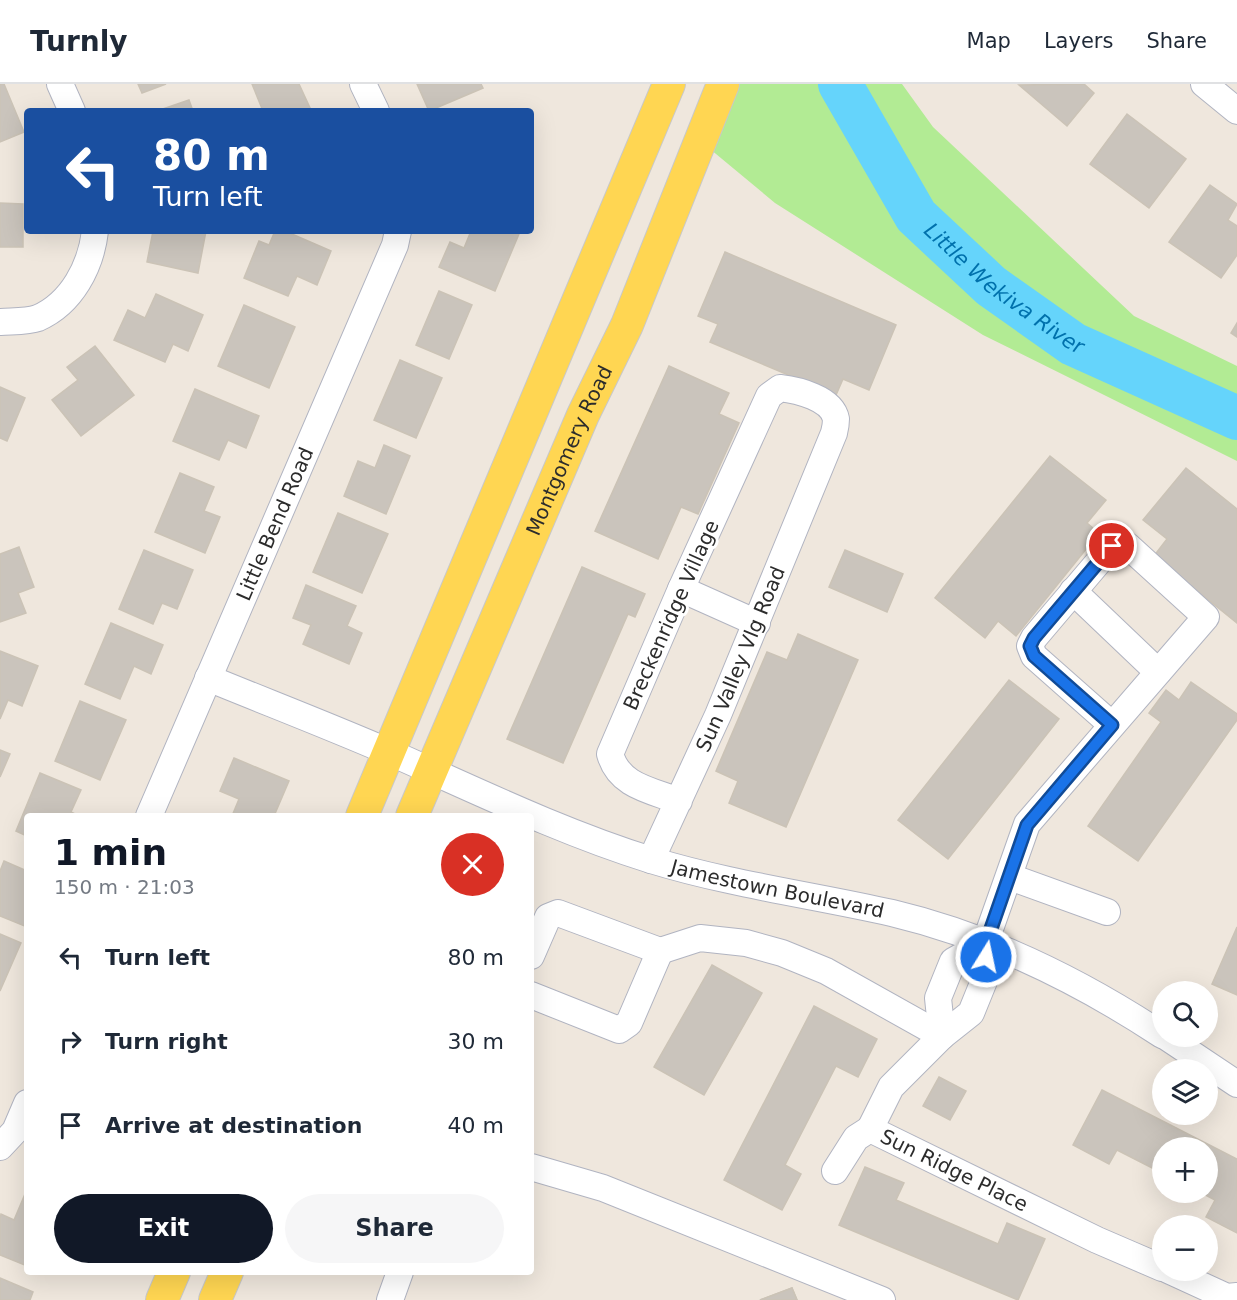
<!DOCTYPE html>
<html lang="en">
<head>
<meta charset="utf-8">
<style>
	:root { --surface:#fff; --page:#f6f6f7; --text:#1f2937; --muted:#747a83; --line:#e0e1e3; --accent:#111827 }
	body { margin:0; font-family:"DejaVu Sans",sans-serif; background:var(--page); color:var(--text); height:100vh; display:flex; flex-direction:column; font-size:22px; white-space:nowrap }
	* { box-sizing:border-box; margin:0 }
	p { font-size:20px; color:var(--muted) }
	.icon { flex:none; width:33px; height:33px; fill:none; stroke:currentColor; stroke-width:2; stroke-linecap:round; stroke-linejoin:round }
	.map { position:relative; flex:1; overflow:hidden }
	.sheet { position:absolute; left:24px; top:729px; width:510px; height:462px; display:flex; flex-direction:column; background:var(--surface); border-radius:6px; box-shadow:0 6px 24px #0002 }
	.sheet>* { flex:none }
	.banner { position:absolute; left:24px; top:24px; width:510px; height:126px; border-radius:6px; box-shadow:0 6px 24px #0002; background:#1a4fa0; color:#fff; overflow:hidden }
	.controls { position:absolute; left:1152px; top:897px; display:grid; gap:12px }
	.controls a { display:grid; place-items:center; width:66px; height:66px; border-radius:50%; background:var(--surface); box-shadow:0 6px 24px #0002; font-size:30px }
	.pin { position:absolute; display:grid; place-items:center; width:51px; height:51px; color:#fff; margin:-26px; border:3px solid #fff; border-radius:50%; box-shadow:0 2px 6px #0007 }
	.me { position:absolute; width:66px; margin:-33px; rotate:10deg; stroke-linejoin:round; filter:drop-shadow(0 0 4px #0008) }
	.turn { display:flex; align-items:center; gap:21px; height:126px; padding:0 30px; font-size:27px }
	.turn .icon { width:78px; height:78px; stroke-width:2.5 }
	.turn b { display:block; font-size:42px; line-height:51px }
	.round { display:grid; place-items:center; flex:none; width:63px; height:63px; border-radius:32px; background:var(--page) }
	.headline { display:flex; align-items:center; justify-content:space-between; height:102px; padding:0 30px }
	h1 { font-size:36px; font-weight:600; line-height:45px; color:var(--accent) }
	.cta { display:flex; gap:12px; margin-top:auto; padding:12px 30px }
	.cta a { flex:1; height:69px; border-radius:36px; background:var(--accent); color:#fff; font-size:24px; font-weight:600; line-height:69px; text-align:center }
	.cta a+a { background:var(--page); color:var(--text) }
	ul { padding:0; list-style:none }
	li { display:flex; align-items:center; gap:18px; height:84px; padding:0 30px }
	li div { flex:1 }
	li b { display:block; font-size:22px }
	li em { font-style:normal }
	header { display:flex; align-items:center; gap:36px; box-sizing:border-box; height:84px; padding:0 30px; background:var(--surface); border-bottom:2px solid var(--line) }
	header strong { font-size:28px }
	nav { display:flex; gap:33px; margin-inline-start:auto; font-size:21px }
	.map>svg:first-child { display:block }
	.green { fill:#b2eb94 }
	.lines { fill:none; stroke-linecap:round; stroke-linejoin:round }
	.river { stroke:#65d4fb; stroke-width:44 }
	.building { fill:#cac4bc; stroke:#cbc3b6; stroke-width:1.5 }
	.minor-casing { stroke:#b1b4c1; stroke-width:28 }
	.major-casing { stroke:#c8c8c8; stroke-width:34 }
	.minor { stroke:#fff; stroke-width:26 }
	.major { stroke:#ffd652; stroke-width:32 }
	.route-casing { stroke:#114b97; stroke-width:15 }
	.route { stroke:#1a73e8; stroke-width:10 }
	.labels { text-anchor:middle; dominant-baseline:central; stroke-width:6; stroke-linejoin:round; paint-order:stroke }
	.street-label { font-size:20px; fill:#2c2c2c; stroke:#fff }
	.water-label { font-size:21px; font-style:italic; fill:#0071ac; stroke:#fff }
</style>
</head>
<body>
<header>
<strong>Turnly</strong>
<nav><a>Map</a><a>Layers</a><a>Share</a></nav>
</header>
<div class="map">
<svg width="1237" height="1216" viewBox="0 0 1237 1216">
	<rect width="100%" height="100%" fill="#efe7dd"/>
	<!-- green -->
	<polygon class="green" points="736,0 902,0 933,43 1134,232 1237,282 1237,377 983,251 775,119 710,65"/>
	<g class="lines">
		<!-- river -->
		<path class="river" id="s1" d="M840 0 916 132 991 202 1073 260 1237 334"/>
	</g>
	<!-- building -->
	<g class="building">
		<polygon points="0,0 4,0 24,48 0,58"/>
		<polygon points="138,0 166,0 142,9"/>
		<polygon points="252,0 299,0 311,26 263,27"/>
		<polygon points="417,0 481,0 483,4 429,27"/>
		<polygon points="1084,0 1094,9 1067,42 1019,1"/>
		<polygon points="189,16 193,27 157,27"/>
		<polygon points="1127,30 1186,75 1149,124 1090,80"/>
		<polygon points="1210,101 1237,120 1228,136 1237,142 1237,171 1221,194 1169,158"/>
		<polygon points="0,119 23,120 23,163 0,163"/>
		<polygon points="153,147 206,147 198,189 147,178"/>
		<polygon points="275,147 285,147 331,167 317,201 297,192 288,212 244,194 259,157 269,161"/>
		<polygon points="471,147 511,147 519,150 495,207 439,183 450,158 464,164"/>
		<polygon points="725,168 896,241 869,306 843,295 836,311 710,258 718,240 698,232"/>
		<polygon points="439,207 472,221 449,275 416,261"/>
		<polygon points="156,210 203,231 188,267 173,260 165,278 114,256 128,226 145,234"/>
		<polygon points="244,221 295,243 269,304 218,282"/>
		<polygon points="1237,239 1237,253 1231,249"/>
		<polygon points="95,262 134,311 81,352 52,316 78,296 67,283"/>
		<polygon points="400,276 442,294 416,354 374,336"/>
		<polygon points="669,282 729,309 719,330 739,339 698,430 681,423 658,475 595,447"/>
		<polygon points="0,303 25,314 7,357 0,354"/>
		<polygon points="195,305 259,332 246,364 228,356 219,376 173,357"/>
		<polygon points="384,361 410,372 386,430 344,412 358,377 375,384"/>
		<polygon points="1050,372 1106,416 1087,439 1099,449 1016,552 998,537 985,554 935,514"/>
		<polygon points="1186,384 1237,425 1237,539 1154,472 1167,455 1143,436"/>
		<polygon points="180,389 214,403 204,427 220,433 205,469 155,448"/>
		<polygon points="338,429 388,450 362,509 313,488"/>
		<polygon points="19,463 34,503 18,509 26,529 0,538 0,470"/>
		<polygon points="144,466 193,486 177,525 162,519 153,540 119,525"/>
		<polygon points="845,466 903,490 887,528 829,503"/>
		<polygon points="582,483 645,510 635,533 628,530 563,679 507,655"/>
		<polygon points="306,501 356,522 347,542 362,549 349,580 303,560 311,541 293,534"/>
		<polygon points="111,539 163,561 151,590 134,582 120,615 85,600"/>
		<polygon points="798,550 858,576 786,743 729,719 738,697 716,687 767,568 787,576"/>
		<polygon points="0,567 38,582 22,622 8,616 0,635"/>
		<polygon points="1009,596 1059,635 948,775 898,736"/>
		<polygon points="1191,598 1237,630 1237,636 1138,777 1088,742 1161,638 1149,629 1166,606 1179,616"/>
		<polygon points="80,617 126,636 100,696 55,677"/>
		<polygon points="0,666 10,670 0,693"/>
		<polygon points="234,674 289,697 274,732 232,732 239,715 220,707"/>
		<polygon points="40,689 81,706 71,728 79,732 27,732 27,752 16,747"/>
		<polygon points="4,777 27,787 27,843 0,832 0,787"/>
		<polygon points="1237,843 1237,911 1212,900"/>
		<polygon points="0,850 21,859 0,907"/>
		<polygon points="712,881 762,909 704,1011 654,983"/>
		<polygon points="814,922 877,955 858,993 836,982 785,1081 801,1090 782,1126 724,1096"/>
		<polygon points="939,993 966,1007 950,1036 923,1022"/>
		<polygon points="1102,1006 1237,1075 1237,1149 1206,1133 1215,1116 1200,1108 1208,1108 1208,1064 1162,1064 1162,1089 1117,1066 1109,1080 1073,1061"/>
		<polygon points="865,1083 904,1099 896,1116 998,1160 1007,1139 1045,1155 1018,1216 839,1141"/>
		<polygon points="25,1110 27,1111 27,1182 0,1171 0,1134 1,1130 14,1136"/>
		<polygon points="0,1194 33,1208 30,1216 0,1216"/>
		<polygon points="792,1204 797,1216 760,1216"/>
		<polygon points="792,1204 797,1216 760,1216"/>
	</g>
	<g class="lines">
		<defs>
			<g id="minor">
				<polyline points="60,0 72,27"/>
				<polyline points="363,0 376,27"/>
				<polyline points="1204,0 1237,27"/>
				<path d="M0 238C11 237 27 238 38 234 72 219 91 182 95 147"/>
				<polyline points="681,505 757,539"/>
				<polyline points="1073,507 1158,588"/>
				<path id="s2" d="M208 594C269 619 329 642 389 668 475 706 561 748 651 776 729 800 812 811 892 829 989 852 1080 897 1162 951"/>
				<path id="s3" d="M149 732 395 161 398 147"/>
				<path id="s4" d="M651 776 718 631 834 349C835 345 836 339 836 335 832 314 797 306 780 304L769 312 681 505 610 670C619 702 650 706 679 717"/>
				<polyline points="1010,793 1107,828"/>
				<path id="s5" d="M660 867 700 854 746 859 782 869 826 887 942 952 891 1003 870 1045 1097 1156 1162 1184"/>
				<polyline points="531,872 548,833 558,829 660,867"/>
				<polyline points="531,911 619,946 629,939 660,867"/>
				<polyline points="942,952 971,929 986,892 985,859 1027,740 1206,533 1128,462 1120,459 1112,462 1034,554 1030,562 1034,572 1112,641"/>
				<polyline points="942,952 938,914 953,877 985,859"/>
				<polyline points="1165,952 1237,1000"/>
				<polyline points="0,1063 15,1047 27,1019"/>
				<polyline points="531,1083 603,1104 882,1216"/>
				<polyline points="835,1087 856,1054 870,1045"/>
				<polyline points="1168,1186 1227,1213 1237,1212"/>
				<polyline points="390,1216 400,1188"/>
			</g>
			<g id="major">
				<polyline points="362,732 669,0"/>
				<path id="s6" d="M412 732 583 331 627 241 723 0"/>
				<polyline points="162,1216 174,1188"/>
				<polyline points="215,1216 227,1188"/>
			</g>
		</defs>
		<!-- minor casing -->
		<use href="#minor" class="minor-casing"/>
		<!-- major casing -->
		<use href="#major" class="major-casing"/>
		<!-- minor -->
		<use href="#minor" class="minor"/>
		<!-- major -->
		<use href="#major" class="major"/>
	</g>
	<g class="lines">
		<defs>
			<polyline id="route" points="986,873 986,859 1027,741 1112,641 1034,572 1030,562 1034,554 1112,462"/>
		</defs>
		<!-- route casing -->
		<use href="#route" class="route-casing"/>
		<!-- route -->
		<use href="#route" class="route"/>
	</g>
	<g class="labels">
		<!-- street labels -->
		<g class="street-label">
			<text stroke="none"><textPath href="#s6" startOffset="398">Montgomery Road</textPath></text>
			<text stroke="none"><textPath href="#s3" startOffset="318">Little Bend Road</textPath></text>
			<text transform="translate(671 531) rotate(-66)">Breckenridge Village</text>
			<text stroke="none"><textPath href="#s4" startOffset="220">Sun Valley Vlg Road</textPath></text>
			<text stroke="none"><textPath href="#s2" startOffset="609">Jamestown Boulevard</textPath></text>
			<text stroke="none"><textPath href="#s5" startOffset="519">Sun Ridge Place</textPath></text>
		</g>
		<!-- water labels -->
		<g class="water-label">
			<text stroke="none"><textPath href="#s1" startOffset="267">Little Wekiva River</textPath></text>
		</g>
	</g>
</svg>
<div class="controls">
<a><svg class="icon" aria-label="search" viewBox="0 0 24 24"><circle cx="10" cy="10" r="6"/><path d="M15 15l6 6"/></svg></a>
<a><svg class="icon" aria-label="layers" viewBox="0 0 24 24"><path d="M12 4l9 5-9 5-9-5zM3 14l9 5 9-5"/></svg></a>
<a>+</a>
<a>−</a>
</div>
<div class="pin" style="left:1112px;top:462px;background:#d93025"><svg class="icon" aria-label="arrive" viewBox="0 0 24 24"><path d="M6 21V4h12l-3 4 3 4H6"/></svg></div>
<svg class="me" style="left:986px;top:873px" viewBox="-20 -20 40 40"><circle r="17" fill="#1a73e8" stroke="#fff" stroke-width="3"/><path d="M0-11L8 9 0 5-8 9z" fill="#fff"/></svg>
<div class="banner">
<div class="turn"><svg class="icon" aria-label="left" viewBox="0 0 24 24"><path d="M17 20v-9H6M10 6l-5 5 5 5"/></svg><div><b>80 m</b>Turn left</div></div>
</div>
<section class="sheet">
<div class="headline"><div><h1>1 min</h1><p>150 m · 21:03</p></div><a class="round" style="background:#d93025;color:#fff"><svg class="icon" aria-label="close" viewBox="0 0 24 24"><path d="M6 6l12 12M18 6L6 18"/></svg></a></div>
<ul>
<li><svg class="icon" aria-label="left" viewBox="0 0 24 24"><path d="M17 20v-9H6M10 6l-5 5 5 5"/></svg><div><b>Turn left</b></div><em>80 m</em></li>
<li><svg class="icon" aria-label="right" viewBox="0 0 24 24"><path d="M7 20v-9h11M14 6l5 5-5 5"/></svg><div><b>Turn right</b></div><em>30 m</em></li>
<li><svg class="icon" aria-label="arrive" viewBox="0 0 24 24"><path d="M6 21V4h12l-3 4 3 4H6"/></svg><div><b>Arrive at destination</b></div><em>40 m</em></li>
</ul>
<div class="cta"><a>Exit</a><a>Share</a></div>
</section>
</div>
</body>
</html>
